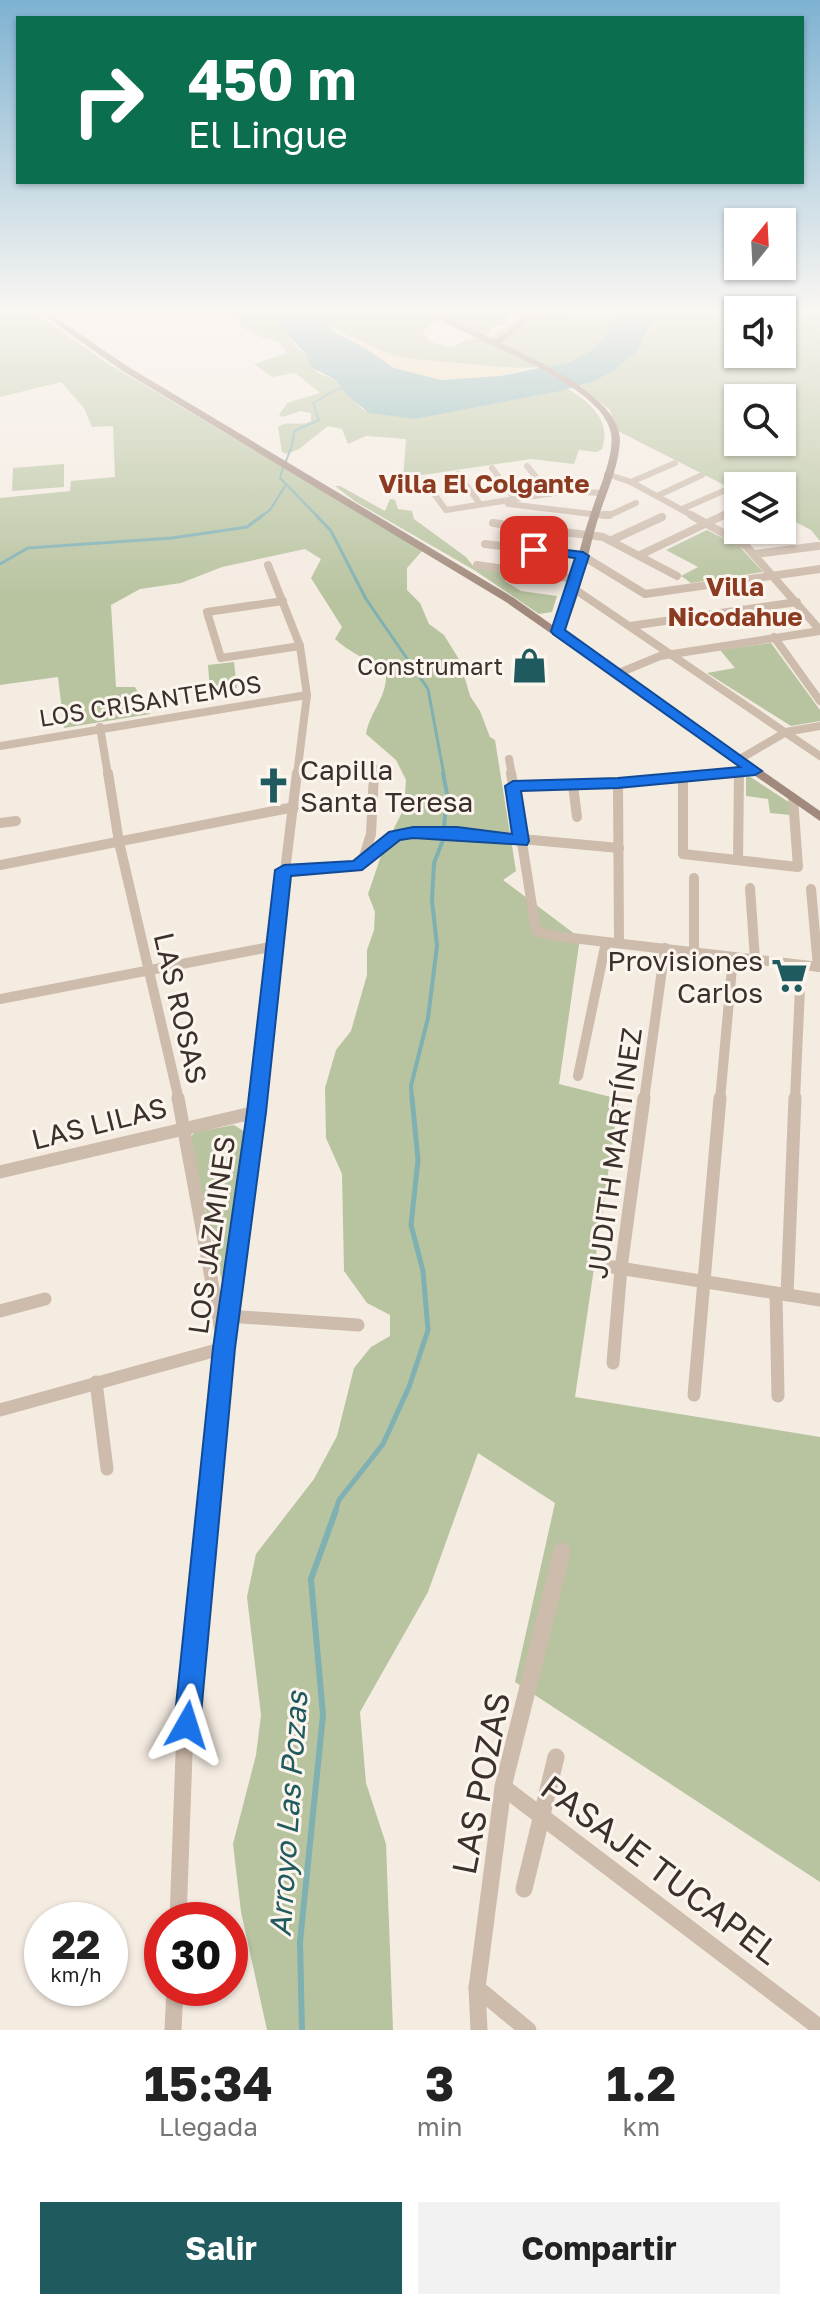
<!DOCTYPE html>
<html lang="es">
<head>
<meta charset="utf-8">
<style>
	:root { --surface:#fff; --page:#f2f2f2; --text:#222; --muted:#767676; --accent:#1f5a5e }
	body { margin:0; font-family:"Golos Text",sans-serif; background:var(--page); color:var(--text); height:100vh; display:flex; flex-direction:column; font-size:30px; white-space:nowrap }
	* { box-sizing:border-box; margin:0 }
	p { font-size:26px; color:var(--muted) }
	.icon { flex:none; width:44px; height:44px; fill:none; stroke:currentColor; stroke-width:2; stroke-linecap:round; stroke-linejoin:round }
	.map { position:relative; height:2030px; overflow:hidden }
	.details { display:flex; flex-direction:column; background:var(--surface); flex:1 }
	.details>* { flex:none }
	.hud { position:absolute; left:16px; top:16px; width:788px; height:168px; border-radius:0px; box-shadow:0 2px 6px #0004; background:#0b6e4f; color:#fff; overflow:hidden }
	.needle { width:52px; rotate:18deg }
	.tools { position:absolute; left:724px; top:208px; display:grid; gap:16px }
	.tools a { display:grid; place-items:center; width:72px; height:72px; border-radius:0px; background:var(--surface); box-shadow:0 2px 6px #0004; font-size:40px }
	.speed { position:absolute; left:24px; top:1902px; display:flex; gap:16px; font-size:40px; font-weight:700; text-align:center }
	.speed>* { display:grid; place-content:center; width:104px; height:104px; border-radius:50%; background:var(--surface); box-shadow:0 2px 6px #0004; line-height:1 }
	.speed small { font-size:20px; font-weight:400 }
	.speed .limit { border:12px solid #d22; background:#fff; color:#111 }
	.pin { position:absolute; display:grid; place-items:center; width:68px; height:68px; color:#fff; margin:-34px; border-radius:16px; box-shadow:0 4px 12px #0006 }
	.me { position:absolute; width:88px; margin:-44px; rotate:6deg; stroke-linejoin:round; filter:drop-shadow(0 0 6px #0008) }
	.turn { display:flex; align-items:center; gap:28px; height:168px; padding:0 40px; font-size:36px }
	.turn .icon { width:104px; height:104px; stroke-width:2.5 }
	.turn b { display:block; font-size:56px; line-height:68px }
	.eta { display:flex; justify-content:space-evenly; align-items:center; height:136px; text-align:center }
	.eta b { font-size:48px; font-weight:700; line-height:56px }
	.primary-button { display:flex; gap:16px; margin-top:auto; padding:16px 40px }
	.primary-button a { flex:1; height:92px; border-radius:0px; background:var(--accent); color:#fff; font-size:32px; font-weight:700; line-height:92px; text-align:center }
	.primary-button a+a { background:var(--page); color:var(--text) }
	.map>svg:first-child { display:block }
	.green { fill:#b8c4a0; fill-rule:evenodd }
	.sand { fill:#efdcb8 }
	.water { fill:#7fb0b2 }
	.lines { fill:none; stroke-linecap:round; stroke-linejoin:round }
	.stream-far4 { stroke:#7fb0b2; stroke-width:2 }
	.stream-far3 { stroke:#7fb0b2; stroke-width:3 }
	.stream-far2 { stroke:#7fb0b2; stroke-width:4 }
	.stream-far1 { stroke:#7fb0b2; stroke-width:5 }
	.stream { stroke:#7fb0b2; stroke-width:6 }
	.street-far4 { stroke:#cdbbac; stroke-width:6 }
	.street-far3 { stroke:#cdbbac; stroke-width:8 }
	.street-far2 { stroke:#cdbbac; stroke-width:10 }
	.street-far1 { stroke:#cdbbac; stroke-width:13 }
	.street { stroke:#cdbbac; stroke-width:17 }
	.secondary { fill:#a18a7d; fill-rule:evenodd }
	.route { fill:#1a73e8; stroke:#114b97; stroke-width:2 }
	.labels { text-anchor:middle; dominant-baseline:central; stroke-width:6; stroke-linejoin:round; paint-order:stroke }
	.far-poi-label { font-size:24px; fill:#3b302b; stroke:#fbf5ee; text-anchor:end }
	.far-street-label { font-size:24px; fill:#3b302b; stroke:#fbf5ee }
	.far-neighbourhood-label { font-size:26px; font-weight:bold; fill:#8c3b22; stroke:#fbf5ee }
	.poi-label { font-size:28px; fill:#3b302b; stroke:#fbf5ee; text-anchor:start }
	.street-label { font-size:28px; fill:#3b302b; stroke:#fbf5ee }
	.water-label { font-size:30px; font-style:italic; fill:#1f5a5e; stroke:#fbf5ee }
	.near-street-label { font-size:34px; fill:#3b302b; stroke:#fbf5ee }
</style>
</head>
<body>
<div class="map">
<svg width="820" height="2030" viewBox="0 0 820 2030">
	<rect width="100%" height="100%" fill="#f4ebe1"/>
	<!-- green -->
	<g class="green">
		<path d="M0 313H35L110 365 423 550 407 568V590L420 603 429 624 444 635 460 661 470 696 480 711 490 737 495 740 516 871 503 880 580 938 559 1084 619 1099 575 1397 820 1437V1882L515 1682 555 1503 478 1453 428 1592 360 1712 366 1783 386 1844 393 2030H267L241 1912 233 1844 256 1755 261 1715 247 1597 256 1554 314 1479 337 1436 354 1368 371 1347 390 1336V1315L367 1303 344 1271 342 1174 326 1138 325 1088 336 1050 351 1031 367 975V950L374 930 375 912 368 894 382 853 404 808 406 780 396 760 366 734C370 711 387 698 386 674 370 660 350 653 335 639L342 627 311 578 321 559 305 549 222 567 181 583 140 589 111 605 116 687H135L150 714 64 728 58 677 0 685V498L70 491 71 481 115 477 113 426 92 427 84 408 61 382 0 397Z"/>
		<path d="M230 313H281L278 322 296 347 307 355 318 373 336 380 363 410 415 419 568 389C590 402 612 421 602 449L597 452 579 450 574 464 531 459 403 478 406 439 366 436 348 444 342 429 328 426 299 449 287 454 282 452 278 427C287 420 300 427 311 421V413L300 411 283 417 279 415 287 403 320 393 295 373 272 377 254 364 287 353 278 341C257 338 242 331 230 313Z"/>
		<path d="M316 313H510L503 325 495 326 488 334 475 331 450 317 432 323 422 332 431 342 451 348 466 340 490 337 519 320 524 313 617 318C597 375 525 369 477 366 448 364 419 363 391 354 365 346 336 332 316 313Z"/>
		<path d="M658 313H738V354H782V313H820V541L811 530 782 515V486H738V492L616 430 610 410 580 386C618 373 643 350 658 313ZM738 398H782V442H738Z"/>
		<polygon points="64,464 64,487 12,491 13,468"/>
		<polygon points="335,486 340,486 385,511 390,499 395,500 398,509 412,511 414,519 466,557 474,567 507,572 505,581 521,591 557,596 552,612 539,614 474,570 356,502"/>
		<polygon points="707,530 740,547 763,572 691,583 681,576 698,567 666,550"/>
		<polygon points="771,643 820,710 820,721 791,726 707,673 735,668 720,650"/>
		<polygon points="234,662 237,688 210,691 208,665"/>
		<polygon points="749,776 790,803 791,815 770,813 768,799 746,796 746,777"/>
		<polygon points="234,1125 245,1132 227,1278 222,1281 189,1139 195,1132"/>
	</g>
	<!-- sand -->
	<polygon class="sand" points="330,326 389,354 412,359 527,369 500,376 457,380 421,378 394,368"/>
	<!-- water -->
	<polygon class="water" points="281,313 316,313 337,333 365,348 394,368 441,380 500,376 569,362 589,352 602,341 620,313 658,313 637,351 613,371 592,382 560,391 415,419 369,413 347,395 336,380 311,367 307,355 279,326"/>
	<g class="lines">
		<!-- stream-far4 -->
		<g class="stream-far4">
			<polyline points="260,517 270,510 285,486"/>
			<path d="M318 517 280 478C284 461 294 449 294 431L319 420 313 403 337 389 345 388"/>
		</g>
		<!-- stream-far3 -->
		<g class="stream-far3">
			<polyline points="316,515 331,531 366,599 428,689 444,775"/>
			<polyline points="0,564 28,548 172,538 247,527 263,515"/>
		</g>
		<!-- stream-far2 -->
		<polyline class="stream-far2" points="412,1100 411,1086 428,1018 437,946 432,900 434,863 443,840 447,794 443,773"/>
		<!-- stream-far1 -->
		<polyline class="stream-far1" points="335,1512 339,1500 383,1444 409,1387 428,1330 423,1271 411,1225 418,1160 412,1098"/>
		<!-- stream -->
		<polyline class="stream" points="302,2030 300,1942 323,1715 311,1579 336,1510"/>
		<!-- street-far4 -->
		<g class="street-far4">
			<polyline points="527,466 550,494"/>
			<polyline points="492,468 515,499"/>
			<polyline points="458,474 480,504"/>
			<polyline points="607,474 631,482 695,517"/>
			<polyline points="424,480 446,510 566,491 601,493"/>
			<polyline points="631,482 675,463"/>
			<polyline points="657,496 702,475"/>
			<polyline points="508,504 608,516 636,503"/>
			<polyline points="682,509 728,489"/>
			<polyline points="720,517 738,509"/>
		</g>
		<!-- street-far3 -->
		<g class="street-far3">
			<polyline points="603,515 609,515"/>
			<polyline points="691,515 746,546 820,630"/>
			<polyline points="493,523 603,537 677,576"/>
			<polyline points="734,539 753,530"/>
			<polyline points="612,540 662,517"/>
			<polyline points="485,544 583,556 645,594 820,569"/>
			<polyline points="755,554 818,546"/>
			<polyline points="640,555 724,515"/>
			<polyline points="268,565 300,646 307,695 297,775"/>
			<polyline points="477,565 576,579"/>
			<polyline points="573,588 820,756"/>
			<polyline points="283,601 207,612 221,658 300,646"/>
			<polyline points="630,626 797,602"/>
			<polyline points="774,637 820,701"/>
			<polyline points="619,673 660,656 820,631"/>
			<polyline points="100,727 108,775"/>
			<polyline points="0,746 307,695"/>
			<polyline points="509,759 512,775"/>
			<polyline points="740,759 786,732 820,726"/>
			<polyline points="374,775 374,768"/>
			<polyline points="710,775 755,771"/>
		</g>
		<!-- street-far2 -->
		<g class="street-far2">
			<polyline points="108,773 119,842 179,1100"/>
			<polyline points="511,773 536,931 555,936 820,967"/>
			<polyline points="683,777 683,854 798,867 793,798"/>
			<polyline points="618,783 619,943"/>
			<polyline points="573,785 577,817"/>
			<polyline points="513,786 618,783 733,773"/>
			<polyline points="0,823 16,821"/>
			<polyline points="363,860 371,834 374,773"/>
			<polyline points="738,860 739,773"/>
			<polyline points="0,865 294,807"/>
			<polyline points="284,870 357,866 395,836 413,832 457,833 619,848"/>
			<polyline points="694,878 694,952"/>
			<polyline points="750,888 755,959"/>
			<polyline points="811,889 818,967"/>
			<polyline points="0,999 275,946"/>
			<polyline points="578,1076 606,942"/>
			<polyline points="257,1100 297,773"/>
			<polyline points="644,1100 665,948"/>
			<polyline points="720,1100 733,957"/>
			<polyline points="795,1100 801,965"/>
		</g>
		<!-- street-far1 -->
		<g class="street-far1">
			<polyline points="0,1172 256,1112"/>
			<polyline points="600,1265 820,1300"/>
			<polyline points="776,1293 778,1396"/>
			<polyline points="787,1295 795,1098"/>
			<polyline points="0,1311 45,1299"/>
			<polyline points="228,1316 358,1325"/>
			<polyline points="613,1363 621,1268 644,1098"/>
			<polyline points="96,1382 107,1469"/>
			<polyline points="694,1395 720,1098"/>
			<polyline points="0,1410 224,1348 178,1098"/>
			<polyline points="208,1512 224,1348 258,1098"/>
		</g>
		<!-- street -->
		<g class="street">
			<polyline points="503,1787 820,2028"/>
			<polyline points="524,1889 556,1757"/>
			<polyline points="178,1920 184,1754 208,1510"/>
			<polyline points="477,1988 528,2030"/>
			<polyline points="173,2030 175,1988"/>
			<polyline points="479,2030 477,1988 503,1787 562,1551"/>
		</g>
		<!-- secondary -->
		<path class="secondary" d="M41 313H49L127 366 514 598 555 627C573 592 577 552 590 516 597 493 615 456 611 433 601 381 471 342 430 313H439L496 340 530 313H537L501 343C534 359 620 397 620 440 619 468 605 495 597 522 586 559 581 597 563 632L820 811V821L506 602 121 370Z"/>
	</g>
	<!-- sky -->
	<linearGradient id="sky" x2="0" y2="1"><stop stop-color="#7eb2d2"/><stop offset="0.52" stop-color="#faf6f2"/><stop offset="1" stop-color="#faf6f2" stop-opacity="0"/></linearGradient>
	<rect width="820" height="597" fill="url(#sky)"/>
	<!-- route -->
	<polygon class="route" points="534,546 583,552 589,556 565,630 762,771 755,775 618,788 521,791 529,841 527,845 413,838 400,840 362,870 291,876 266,1112 235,1348 200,1725 197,1734 187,1738 177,1734 174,1725 213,1348 247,1112 275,870 284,865 353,861 389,832 413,827 457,827 512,834 505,786 513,781 618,778 740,767 553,634 551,631 575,558 530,552 528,550"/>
	<!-- icons -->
	<defs>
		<symbol id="shop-bare" viewBox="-9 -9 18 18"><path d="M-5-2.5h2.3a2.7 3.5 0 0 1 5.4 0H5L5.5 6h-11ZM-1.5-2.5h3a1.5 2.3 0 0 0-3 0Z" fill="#1f5a5e" stroke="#fbf5ee" stroke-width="2.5" paint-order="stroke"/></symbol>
		<symbol id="church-bare" viewBox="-9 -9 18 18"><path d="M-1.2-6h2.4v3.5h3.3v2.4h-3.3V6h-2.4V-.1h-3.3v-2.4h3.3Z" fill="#1f5a5e" stroke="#fbf5ee" stroke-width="2.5" paint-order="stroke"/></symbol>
		<symbol id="supermarket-bare" viewBox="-9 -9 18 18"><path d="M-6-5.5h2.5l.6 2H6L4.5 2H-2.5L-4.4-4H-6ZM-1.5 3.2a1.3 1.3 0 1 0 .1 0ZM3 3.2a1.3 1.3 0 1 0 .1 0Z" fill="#1f5a5e" stroke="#fbf5ee" stroke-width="2.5" paint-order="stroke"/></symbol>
	</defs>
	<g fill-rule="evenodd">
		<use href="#shop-bare" x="504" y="640" width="51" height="51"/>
		<use href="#church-bare" x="248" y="760" width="51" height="51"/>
		<use href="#supermarket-bare" x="764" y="950" width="51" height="51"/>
	</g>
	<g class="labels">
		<!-- far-poi labels -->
		<g class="far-poi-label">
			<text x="503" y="665">Construmart</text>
		</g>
		<!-- far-street labels -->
		<g class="far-street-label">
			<text transform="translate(150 700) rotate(-9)">LOS CRISANTEMOS</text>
		</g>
		<!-- far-neighbourhood labels -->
		<g class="far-neighbourhood-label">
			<text x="484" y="483">Villa El Colgante</text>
			<text x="735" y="586">Villa<tspan x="735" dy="30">Nicodahue</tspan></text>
		</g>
		<!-- poi labels -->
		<g class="poi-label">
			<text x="300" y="769">Capilla<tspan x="300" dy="32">Santa Teresa</tspan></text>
			<text x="763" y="960" text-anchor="end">Provisiones<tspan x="763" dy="32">Carlos</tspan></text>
		</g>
		<!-- street labels -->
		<g class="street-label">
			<text transform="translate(181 1008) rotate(77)">LAS ROSAS</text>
			<text transform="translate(99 1123) rotate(-14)">LAS LILAS</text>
			<text transform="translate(614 1153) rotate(-82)">JUDITH MARTÍNEZ</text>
			<text transform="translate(211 1235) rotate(-82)">LOS JAZMINES</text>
		</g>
		<!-- water labels -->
		<g class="water-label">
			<text transform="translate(288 1814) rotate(-86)">Arroyo Las Pozas</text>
		</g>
		<!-- near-street labels -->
		<g class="near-street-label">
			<text transform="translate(480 1783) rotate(-79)">LAS POZAS</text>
			<text transform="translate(661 1869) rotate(37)">PASAJE TUCAPEL</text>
		</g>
	</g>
</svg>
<div class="tools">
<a><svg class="needle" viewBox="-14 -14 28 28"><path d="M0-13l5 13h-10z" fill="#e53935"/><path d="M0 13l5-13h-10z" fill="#767676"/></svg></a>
<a><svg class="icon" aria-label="sound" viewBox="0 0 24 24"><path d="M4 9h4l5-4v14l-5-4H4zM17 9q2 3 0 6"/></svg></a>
<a><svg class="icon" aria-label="search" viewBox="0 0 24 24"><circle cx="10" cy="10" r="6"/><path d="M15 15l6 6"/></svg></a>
<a><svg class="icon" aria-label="layers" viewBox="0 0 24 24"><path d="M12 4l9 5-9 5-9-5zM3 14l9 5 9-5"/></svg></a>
</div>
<div class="speed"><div>22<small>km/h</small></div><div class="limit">30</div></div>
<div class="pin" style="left:534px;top:550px;background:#d93025"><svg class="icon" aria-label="arrive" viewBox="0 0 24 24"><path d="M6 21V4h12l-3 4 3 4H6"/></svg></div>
<svg class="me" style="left:187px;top:1725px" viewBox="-20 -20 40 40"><path d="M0-17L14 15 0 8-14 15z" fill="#1a73e8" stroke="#fff" stroke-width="4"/></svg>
<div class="hud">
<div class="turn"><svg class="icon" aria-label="right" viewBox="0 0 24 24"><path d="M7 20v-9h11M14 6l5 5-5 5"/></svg><div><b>450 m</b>El Lingue</div></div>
</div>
</div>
<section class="details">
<div class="eta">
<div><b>15:34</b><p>Llegada</p></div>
<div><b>3</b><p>min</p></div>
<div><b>1.2</b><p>km</p></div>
</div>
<div class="primary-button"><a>Salir</a><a>Compartir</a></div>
</section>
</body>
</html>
